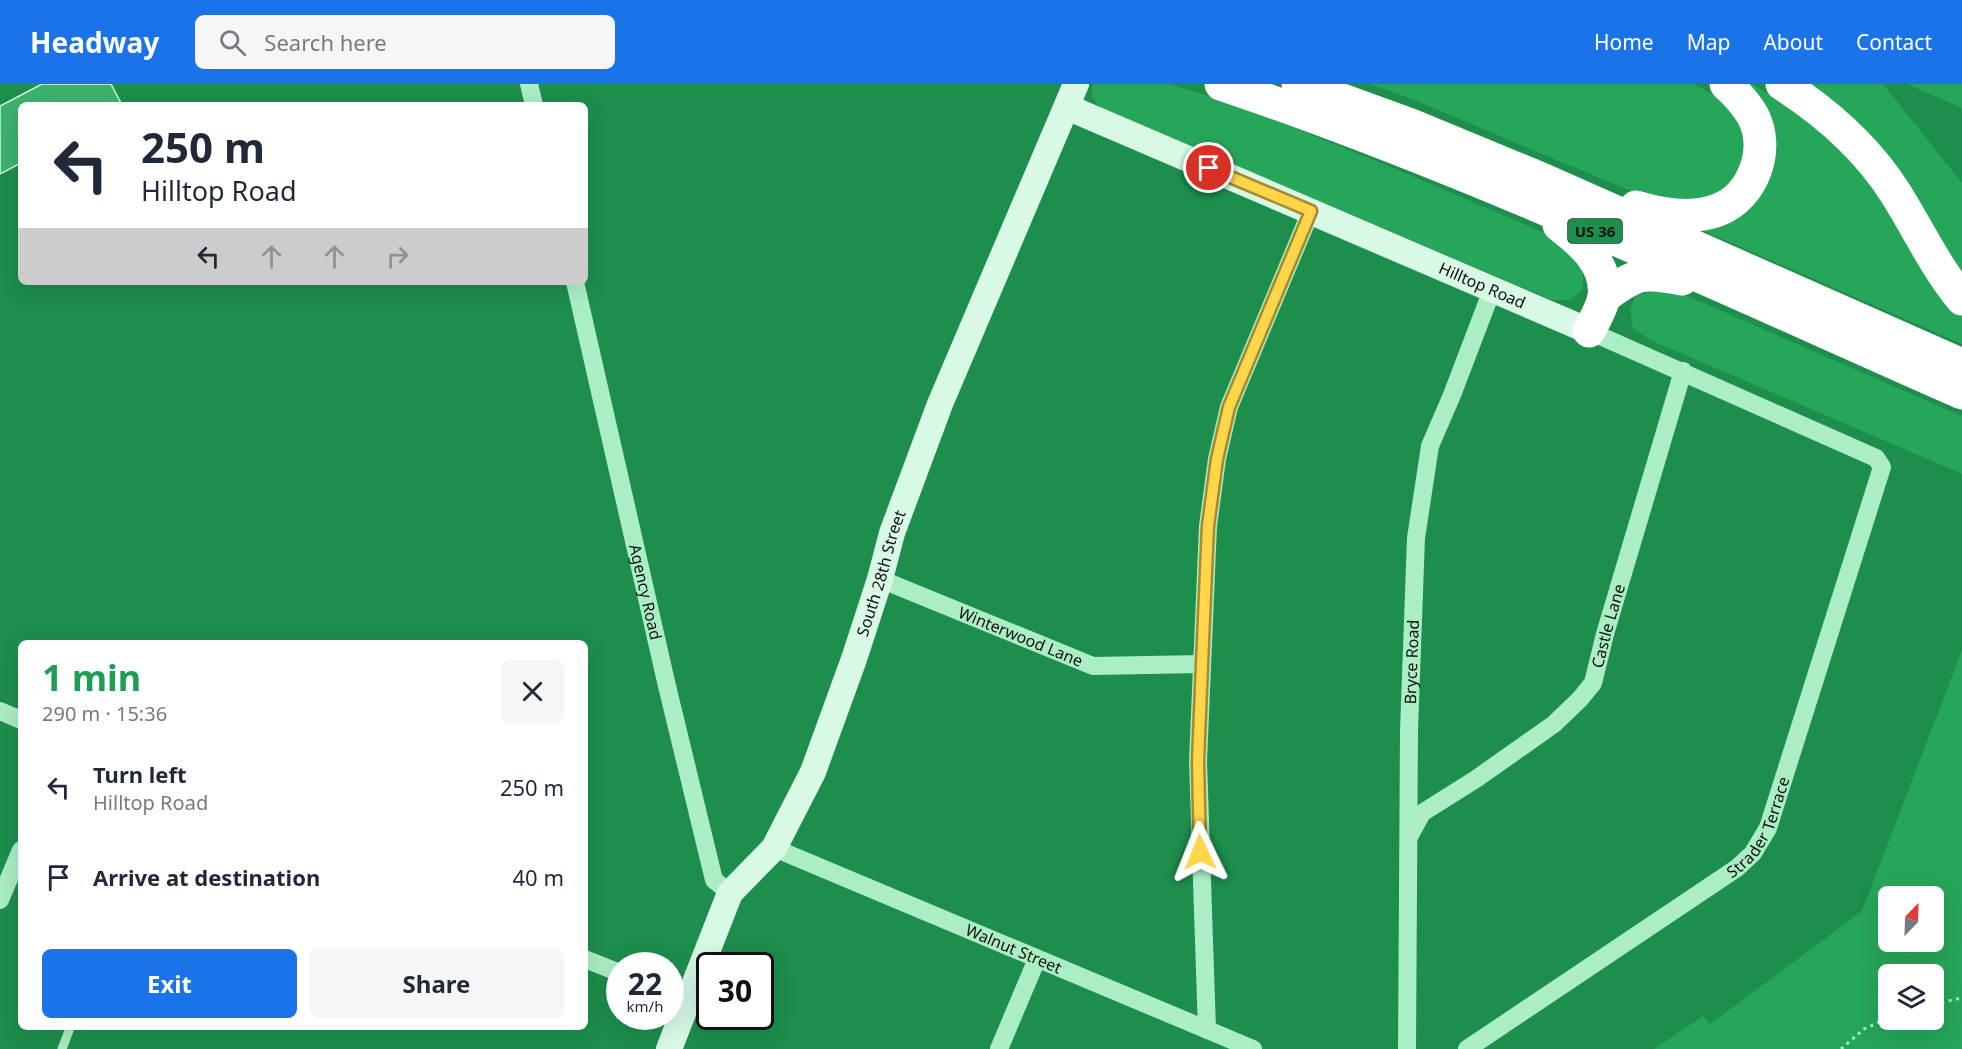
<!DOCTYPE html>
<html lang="en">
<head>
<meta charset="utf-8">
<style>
	:root { --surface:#fff; --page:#f6f6f7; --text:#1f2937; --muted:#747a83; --accent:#1a73e8 }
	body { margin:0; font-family:"Noto Sans",sans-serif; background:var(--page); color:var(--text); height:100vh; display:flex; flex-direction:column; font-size:22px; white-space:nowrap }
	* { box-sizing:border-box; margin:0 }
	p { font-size:20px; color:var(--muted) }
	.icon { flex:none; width:33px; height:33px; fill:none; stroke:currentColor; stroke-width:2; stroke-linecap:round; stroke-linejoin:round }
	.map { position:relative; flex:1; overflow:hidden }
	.sheet { position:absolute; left:18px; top:556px; width:570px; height:390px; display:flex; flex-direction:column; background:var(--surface); border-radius:9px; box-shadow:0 6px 24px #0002 }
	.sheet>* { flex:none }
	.guide { position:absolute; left:18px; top:18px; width:570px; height:183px; border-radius:9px; box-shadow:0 6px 24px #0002; background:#fff; color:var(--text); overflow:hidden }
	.needle { width:39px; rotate:23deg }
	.buttons { position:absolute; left:1878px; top:802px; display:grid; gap:12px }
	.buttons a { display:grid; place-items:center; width:66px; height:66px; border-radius:9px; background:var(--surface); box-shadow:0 6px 24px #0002; font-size:30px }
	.speed { position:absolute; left:606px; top:868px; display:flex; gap:12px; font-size:30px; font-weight:700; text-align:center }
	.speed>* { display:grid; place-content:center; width:78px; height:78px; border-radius:50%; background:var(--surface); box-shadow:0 6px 24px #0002; line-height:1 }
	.speed small { font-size:15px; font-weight:400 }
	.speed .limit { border:3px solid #111; border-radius:9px; background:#fff; color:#111 }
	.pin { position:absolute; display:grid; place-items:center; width:51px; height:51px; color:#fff; margin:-26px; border:3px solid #fff; border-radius:50%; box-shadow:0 2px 6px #0007 }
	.me { position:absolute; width:66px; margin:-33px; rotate:358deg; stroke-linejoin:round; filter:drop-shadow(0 0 4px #0008) }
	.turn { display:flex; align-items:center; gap:21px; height:126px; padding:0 24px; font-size:27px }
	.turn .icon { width:78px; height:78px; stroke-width:2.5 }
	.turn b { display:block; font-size:42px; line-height:51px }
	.lanes { display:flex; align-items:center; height:57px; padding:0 24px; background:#0003; justify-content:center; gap:30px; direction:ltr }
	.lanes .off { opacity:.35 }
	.round { display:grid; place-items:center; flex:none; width:63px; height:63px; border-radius:9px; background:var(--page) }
	.summary { display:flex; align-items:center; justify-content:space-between; height:102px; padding:0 24px }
	h1 { font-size:36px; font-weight:700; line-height:45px; color:#1e9e55 }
	.action { display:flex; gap:12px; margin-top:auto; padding:12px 24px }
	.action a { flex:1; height:69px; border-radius:9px; background:var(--accent); color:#fff; font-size:24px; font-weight:700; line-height:69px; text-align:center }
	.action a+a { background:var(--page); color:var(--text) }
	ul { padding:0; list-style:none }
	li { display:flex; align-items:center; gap:18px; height:90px; padding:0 24px }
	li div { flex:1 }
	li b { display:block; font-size:22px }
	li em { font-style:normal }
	header { display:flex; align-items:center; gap:36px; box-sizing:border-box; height:84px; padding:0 30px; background:var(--accent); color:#fff }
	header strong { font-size:28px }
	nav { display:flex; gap:33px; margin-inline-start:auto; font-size:21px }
	.search { width:420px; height:54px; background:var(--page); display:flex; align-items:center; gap:15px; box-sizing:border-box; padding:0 21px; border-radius:9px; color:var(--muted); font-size:22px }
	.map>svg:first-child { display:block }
	.green { fill:#26a659; fill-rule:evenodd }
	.building { fill:#3db26d; stroke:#d0f9e1; stroke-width:1.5 }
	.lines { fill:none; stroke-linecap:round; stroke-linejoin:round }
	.path { stroke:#abedc5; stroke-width:3; stroke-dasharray:3 4.5; stroke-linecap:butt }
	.lane { stroke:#abedc5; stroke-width:9 }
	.street { stroke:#abedc5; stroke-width:18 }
	.secondary { stroke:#d7f9e6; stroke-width:26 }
	.highway { stroke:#fff; stroke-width:33 }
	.route-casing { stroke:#a68a30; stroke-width:15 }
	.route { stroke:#ffd54a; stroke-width:10 }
	.labels { text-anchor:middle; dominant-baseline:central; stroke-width:4.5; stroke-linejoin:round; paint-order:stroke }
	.shield { fill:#1d8e4c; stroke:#153623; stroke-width:1.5 }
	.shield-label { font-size:15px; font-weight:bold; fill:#111 }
	.street-label { font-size:16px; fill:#111; stroke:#1d8e4c }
</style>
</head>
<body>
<header>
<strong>Headway</strong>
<div class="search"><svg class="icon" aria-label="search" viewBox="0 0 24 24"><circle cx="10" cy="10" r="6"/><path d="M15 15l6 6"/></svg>Search here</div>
<nav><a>Home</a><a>Map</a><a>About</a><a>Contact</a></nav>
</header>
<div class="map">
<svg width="1962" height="965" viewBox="0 0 1962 965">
	<rect width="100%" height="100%" fill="#1d8e4c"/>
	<!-- green -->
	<g class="green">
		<path d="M1093 0H1169L1235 20 1398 86 1556 154C1577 171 1587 178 1582 206L1570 216H1552L1100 24 1091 11Z"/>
		<polygon points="1369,0 1694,0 1724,17 1742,41 1745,68 1735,93 1721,108 1678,122 1638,110 1407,13"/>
		<polygon points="1743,0 1752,0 1773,13 1822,46 1866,84 1942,208 1962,233 1962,260 1695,143 1763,98"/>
		<polygon points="1805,0 1883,0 1962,99 1962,191"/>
		<polygon points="1907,0 1962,0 1962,24"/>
		<polygon points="1656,207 1687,212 1962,332 1962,390 1650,256 1633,244 1630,225 1636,211"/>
		<path d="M1962 566V965H1654L1703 932 1710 940 1862 827ZM1888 813H1934V858H1888ZM1888 891H1934V936H1888Z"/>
	</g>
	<!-- building -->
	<polygon class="building" points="42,0 111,0 122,21 21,21 21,79 0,90 0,22"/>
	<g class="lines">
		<!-- path -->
		<g class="path">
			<polyline points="1934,920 1962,914"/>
			<polyline points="1841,965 1864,945 1888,934"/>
		</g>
		<!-- lane -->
		<polyline class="lane" points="62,965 70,944"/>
		<!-- street -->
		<g class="street">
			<polyline points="529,0 534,21"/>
			<path id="s1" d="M575 198 667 602 714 796 730 809"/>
			<path id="s2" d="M880 495 1093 582 1202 580"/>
			<polyline points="0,627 21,636"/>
			<path id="s3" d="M1410 751 1422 729 1476 695 1554 640 1580 615 1593 599 1605 550 1683 287"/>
			<path id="s4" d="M774 764 1253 965"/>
			<polyline points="0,816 21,766"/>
			<polyline points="585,875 620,889"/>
			<polyline points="1207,946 1198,677 1208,442 1217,375 1229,323 1311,127"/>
			<polyline points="999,965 1037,875"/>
			<path id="s5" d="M1407 965 1409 646 1416 454 1430 362 1452 311 1492 206"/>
			<path id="s6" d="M1467 965 1737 784 1753 769 1768 744 1882 383 1876 374 1589 247"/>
		</g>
		<!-- secondary -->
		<g class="secondary">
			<path id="s7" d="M1067 23 1589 247"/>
			<path id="s8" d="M669 965 730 809 774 764 813 688 854 575 880 495 892 449 940 320 1076 0"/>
		</g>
		<!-- highway -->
		<g class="highway">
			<path d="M1221 0C1475 86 1717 201 1962 309"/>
			<polyline points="1298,0 1411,41 1544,96 1962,281"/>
			<path d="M1782 0C1827 29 1867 64 1896 110 1918 145 1936 184 1962 215"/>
			<path d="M1636 123C1663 131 1692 136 1718 126 1754 112 1770 65 1753 32 1746 20 1736 9 1726 0"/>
			<path d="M1559 141C1582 159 1608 180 1604 213 1602 224 1594 237 1589 247"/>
			<path d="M1604 213C1636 189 1643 187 1682 195"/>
		</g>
	</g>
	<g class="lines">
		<defs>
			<polyline id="route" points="1200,768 1198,677 1202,580 1208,442 1217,375 1229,323 1311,127 1209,84"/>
		</defs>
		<!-- route casing -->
		<use href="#route" class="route-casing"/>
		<!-- route -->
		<use href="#route" class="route"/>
	</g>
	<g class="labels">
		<!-- shield labels -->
		<rect class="shield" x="1568" y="135" width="54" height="24" rx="4.5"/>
		<g class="shield-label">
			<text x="1595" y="147">US 36</text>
		</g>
		<!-- street labels -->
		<g class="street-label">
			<text stroke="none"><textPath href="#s7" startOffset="452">Hilltop Road</textPath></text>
			<text stroke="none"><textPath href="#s8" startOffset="526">South 28th Street</textPath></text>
			<text stroke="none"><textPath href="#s1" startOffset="318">Agency Road</textPath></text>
			<text stroke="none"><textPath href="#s3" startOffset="300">Castle Lane</textPath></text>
			<text stroke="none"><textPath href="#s2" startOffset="152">Winterwood Lane</textPath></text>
			<text stroke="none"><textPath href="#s5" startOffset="387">Bryce Road</textPath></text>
			<text stroke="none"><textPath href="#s6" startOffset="372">Strader Terrace</textPath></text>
			<text stroke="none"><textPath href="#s4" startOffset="260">Walnut Street</textPath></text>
		</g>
	</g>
</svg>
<div class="buttons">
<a><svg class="needle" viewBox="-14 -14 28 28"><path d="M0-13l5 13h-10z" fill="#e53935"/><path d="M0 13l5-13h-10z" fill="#747a83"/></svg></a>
<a><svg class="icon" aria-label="layers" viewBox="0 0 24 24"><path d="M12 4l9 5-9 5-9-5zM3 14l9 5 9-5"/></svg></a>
</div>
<div class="speed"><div>22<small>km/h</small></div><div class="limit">30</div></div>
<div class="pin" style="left:1209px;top:84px;background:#d93025"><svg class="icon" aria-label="arrive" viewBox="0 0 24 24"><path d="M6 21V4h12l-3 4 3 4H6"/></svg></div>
<svg class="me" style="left:1200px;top:768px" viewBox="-20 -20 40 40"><path d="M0-17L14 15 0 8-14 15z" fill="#ffd54a" stroke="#fff" stroke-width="4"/></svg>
<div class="guide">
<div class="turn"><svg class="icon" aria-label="left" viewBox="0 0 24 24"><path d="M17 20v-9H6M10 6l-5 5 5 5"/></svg><div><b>250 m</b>Hilltop Road</div></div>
<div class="lanes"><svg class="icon" aria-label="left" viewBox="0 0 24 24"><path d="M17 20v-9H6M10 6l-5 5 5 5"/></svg><svg class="icon off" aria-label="ahead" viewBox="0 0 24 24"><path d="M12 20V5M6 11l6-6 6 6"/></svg><svg class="icon off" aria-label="ahead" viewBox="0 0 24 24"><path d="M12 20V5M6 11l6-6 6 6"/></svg><svg class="icon off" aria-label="right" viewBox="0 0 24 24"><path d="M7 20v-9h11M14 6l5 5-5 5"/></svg></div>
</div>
<section class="sheet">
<div class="summary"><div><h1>1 min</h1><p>290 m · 15:36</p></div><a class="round"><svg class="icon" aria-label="close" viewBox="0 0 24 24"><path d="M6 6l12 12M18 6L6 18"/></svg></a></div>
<ul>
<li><svg class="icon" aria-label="left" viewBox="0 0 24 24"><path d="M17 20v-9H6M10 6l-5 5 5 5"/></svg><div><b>Turn left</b><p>Hilltop Road</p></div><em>250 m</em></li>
<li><svg class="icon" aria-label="arrive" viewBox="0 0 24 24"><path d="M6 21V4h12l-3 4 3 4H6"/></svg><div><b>Arrive at destination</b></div><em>40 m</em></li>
</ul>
<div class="action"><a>Exit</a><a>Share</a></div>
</section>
</div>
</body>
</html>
